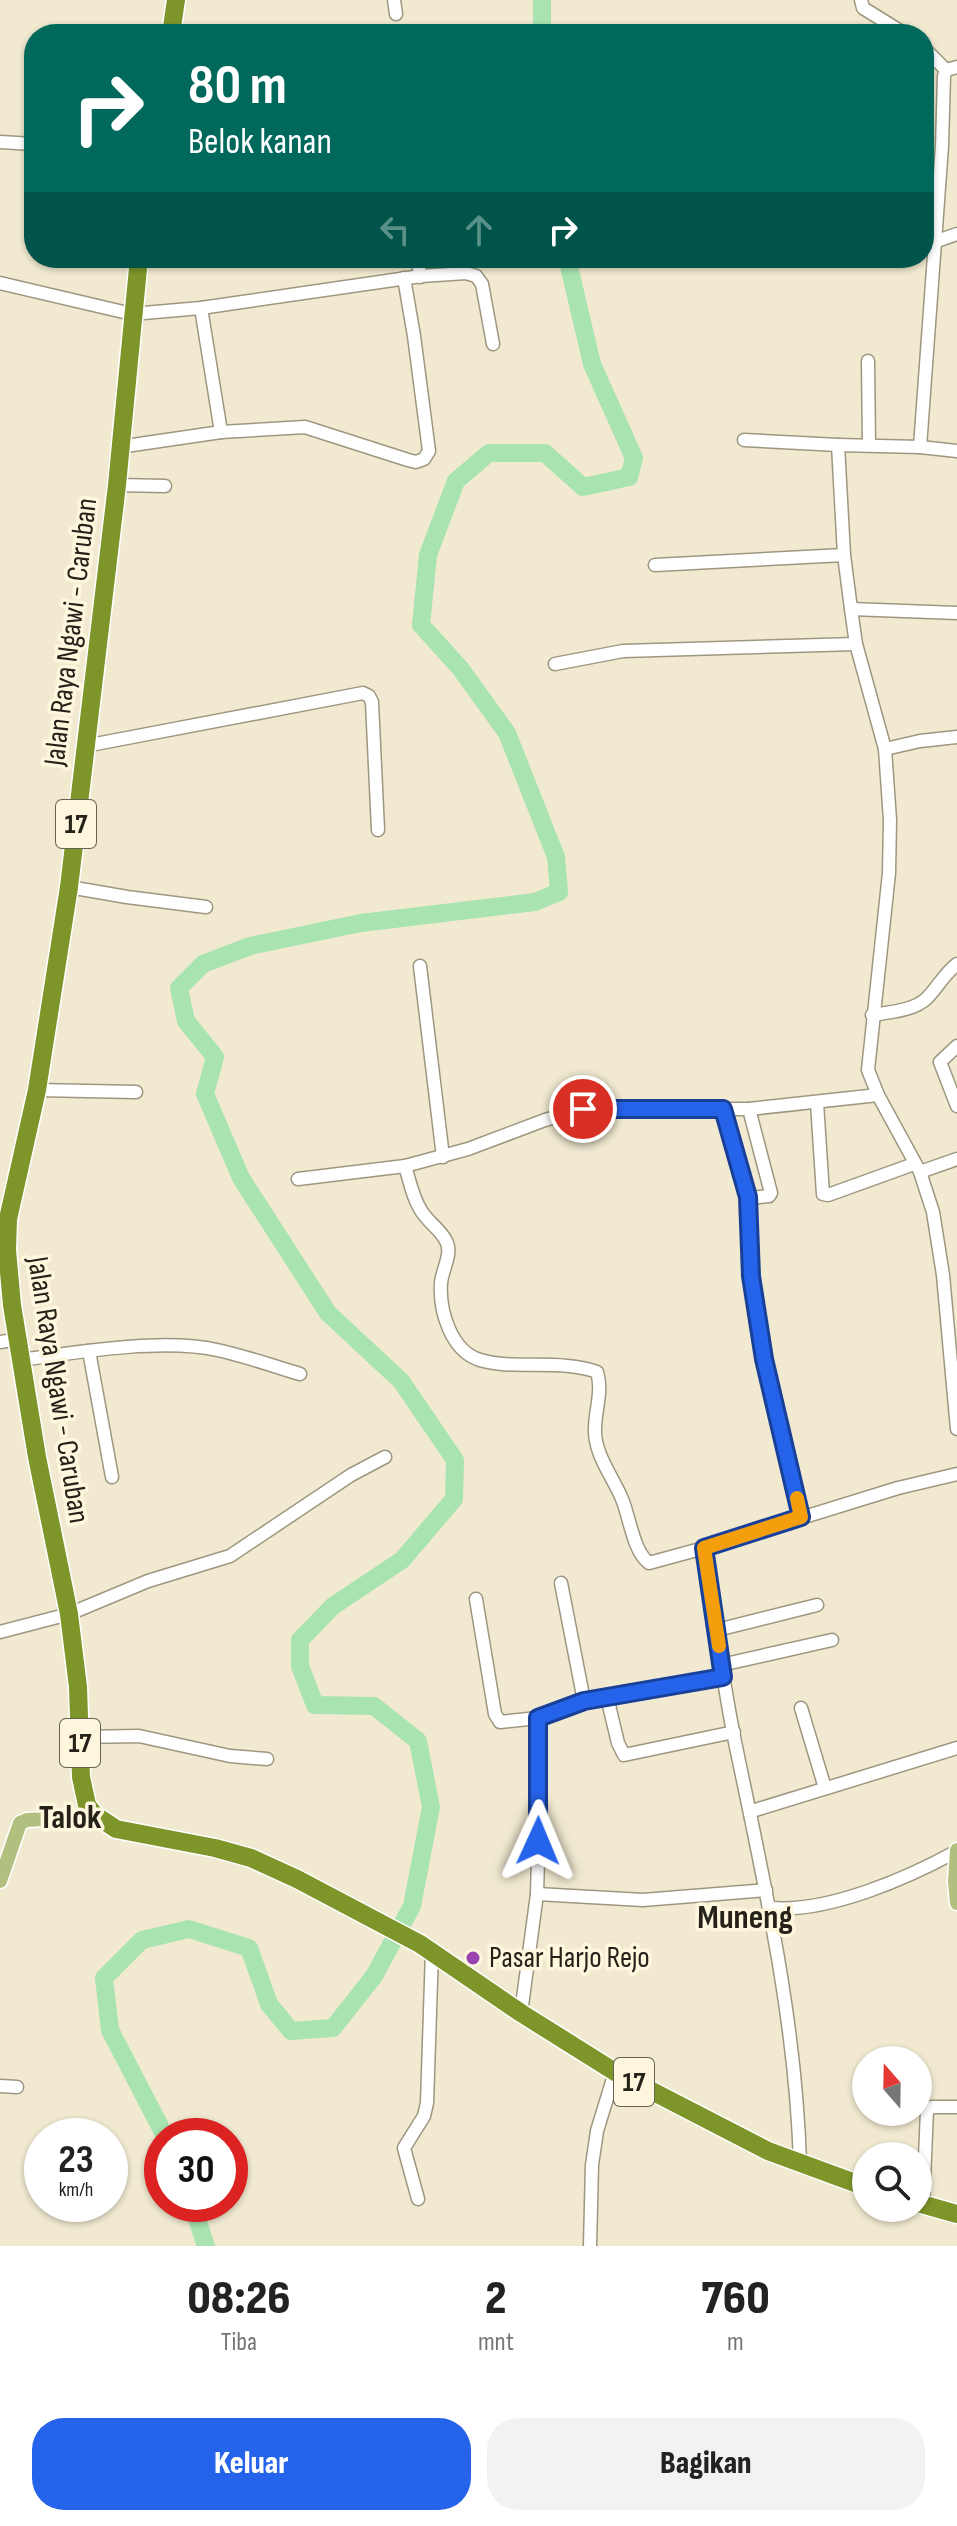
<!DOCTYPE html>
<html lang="id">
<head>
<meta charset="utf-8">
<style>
	:root { --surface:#fff; --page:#f2f2f2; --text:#222; --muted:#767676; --accent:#2563eb }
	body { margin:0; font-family:"Sofia Sans Condensed",sans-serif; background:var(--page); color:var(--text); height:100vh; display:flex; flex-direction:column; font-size:30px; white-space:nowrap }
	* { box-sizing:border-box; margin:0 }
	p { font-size:26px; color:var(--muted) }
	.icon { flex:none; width:44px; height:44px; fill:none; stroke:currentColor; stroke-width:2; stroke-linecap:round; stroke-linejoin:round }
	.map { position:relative; height:2246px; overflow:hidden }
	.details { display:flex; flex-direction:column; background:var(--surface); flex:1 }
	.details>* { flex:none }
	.hud { position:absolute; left:24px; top:24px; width:910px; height:244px; border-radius:32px; box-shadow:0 2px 6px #0004; background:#00695c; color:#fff; overflow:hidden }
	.needle { width:52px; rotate:340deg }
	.buttons { position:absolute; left:852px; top:2046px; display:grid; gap:16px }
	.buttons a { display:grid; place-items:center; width:80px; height:80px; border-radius:50%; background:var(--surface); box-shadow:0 2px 6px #0004; font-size:40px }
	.speed { position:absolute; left:24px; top:2118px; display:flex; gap:16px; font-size:40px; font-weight:700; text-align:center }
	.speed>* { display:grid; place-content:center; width:104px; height:104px; border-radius:50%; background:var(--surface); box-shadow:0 2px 6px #0004; line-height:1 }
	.speed small { font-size:20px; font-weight:400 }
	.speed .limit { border:12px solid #d22; background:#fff; color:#111 }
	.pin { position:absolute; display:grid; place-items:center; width:68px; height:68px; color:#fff; margin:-34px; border:4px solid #fff; border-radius:50%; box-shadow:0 2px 8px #0007 }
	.me { position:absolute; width:88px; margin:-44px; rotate:1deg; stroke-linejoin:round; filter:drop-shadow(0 0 6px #0008) }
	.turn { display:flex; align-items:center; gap:28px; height:168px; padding:0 32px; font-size:36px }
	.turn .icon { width:104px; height:104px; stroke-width:2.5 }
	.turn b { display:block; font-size:56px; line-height:68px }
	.lanes { display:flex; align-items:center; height:76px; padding:0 32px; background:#0003; justify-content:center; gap:40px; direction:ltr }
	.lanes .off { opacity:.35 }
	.eta { display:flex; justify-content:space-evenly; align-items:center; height:136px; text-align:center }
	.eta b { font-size:48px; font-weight:800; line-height:56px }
	.primary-button { display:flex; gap:16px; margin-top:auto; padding:16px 32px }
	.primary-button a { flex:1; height:92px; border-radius:32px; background:var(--accent); color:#fff; font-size:32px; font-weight:800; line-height:92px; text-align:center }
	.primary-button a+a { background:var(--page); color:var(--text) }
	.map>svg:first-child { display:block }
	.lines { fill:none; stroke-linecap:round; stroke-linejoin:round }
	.river { stroke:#a8e3b0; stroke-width:18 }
	.minor-casing { stroke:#9e9780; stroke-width:15 }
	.major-casing { stroke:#fff; stroke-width:17 }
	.highway-casing { stroke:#fff; stroke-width:21 }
	.minor { stroke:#fff; stroke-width:12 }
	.major { stroke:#b2c07f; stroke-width:14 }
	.highway { stroke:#7e9629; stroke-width:18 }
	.route-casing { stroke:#184099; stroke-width:20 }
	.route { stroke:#2563eb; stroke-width:14 }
	.slow { stroke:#f59e0b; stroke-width:14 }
	.poi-dot { fill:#9a44b1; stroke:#fef7de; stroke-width:3 }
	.labels { text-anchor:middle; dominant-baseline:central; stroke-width:7; stroke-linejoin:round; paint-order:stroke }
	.shield { fill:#fef7de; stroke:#656254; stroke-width:2 }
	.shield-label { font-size:28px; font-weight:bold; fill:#242219 }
	.street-label { font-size:30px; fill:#242219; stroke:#fef7de }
	.poi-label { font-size:30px; fill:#242219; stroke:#fef7de; text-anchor:start }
	.quarter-label { font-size:34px; font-weight:bold; fill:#242219; stroke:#fef7de }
</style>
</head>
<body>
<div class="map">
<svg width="957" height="2246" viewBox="0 0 957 2246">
	<rect width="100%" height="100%" fill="#f1ead1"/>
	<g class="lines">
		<!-- river -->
		<g class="river">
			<polyline points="542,0 542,34"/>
			<polyline points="165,2136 110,2030 104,1978 142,1940 189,1929 249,1948 269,2004 291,2031 333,2028 374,1976 412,1906 431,1807 418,1741 374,1706 315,1705 300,1666 300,1640 333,1606 402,1560 454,1499 455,1460 401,1381 328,1313 241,1178 205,1094 215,1057 186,1021 179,988 203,964 250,946 361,923 535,902 559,892 556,857 507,733 460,668 421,625 428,555 456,481 489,453 545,453 583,487 629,477 634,458 592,364 567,258"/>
			<polyline points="192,2204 206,2246"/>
		</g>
		<defs>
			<g id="minor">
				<polyline points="394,0 396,14"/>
				<polyline points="861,0 863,8 905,34"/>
				<polyline points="924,48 946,70"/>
				<polyline points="0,142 34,144"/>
				<polyline points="934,242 957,234"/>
				<polyline points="418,258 420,277"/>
				<polyline points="0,283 132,314 201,308 421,276 466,273 476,276 482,284 493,344"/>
				<polyline points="201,308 221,432"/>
				<polyline points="868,361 869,445"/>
				<polyline points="744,440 838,445"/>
				<polyline points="119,447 221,432 305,427 408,460 416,462 424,459 429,451 414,336 404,278"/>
				<polyline points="920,447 942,146 944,76 946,70 957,67"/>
				<polyline points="957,451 920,447 838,445 844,555 851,609 856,644 885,749 890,820 889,873 868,1070 878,1095 920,1172 933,1212 943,1275 957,1429"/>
				<polyline points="117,485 165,486"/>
				<polyline points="655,565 844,555"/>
				<polyline points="851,609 957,613"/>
				<polyline points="555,664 623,651 856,644"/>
				<polyline points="85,746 363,693 369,696 372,702 378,830"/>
				<polyline points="885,749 920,741 957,737"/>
				<polyline points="69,887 127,897 206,907"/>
				<polyline points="420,966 443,1157"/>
				<path d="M872 1015C889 1012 914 1011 927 998 938 987 944 974 957 964"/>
				<polyline points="957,1046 940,1062 957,1106"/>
				<polyline points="37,1090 136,1092"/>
				<polyline points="817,1103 823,1194 828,1195 914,1164"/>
				<polyline points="723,1109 746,1194 751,1198 769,1196 771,1193 749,1109"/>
				<path d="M405 1166C410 1182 413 1199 422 1212 429 1223 441 1230 446 1241 453 1253 442 1270 441 1283 439 1311 451 1351 480 1360 513 1370 563 1359 597 1372 603 1391 595 1410 595 1429 594 1454 613 1477 622 1499 630 1518 633 1551 649 1563L704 1548 898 1488 957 1474"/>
				<polyline points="920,1172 957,1159"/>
				<polyline points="298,1179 405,1166 468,1149 545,1120 583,1109 749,1109 878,1095"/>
				<polyline points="748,1197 751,1276 764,1359 801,1517"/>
				<polyline points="0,1342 19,1339"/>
				<polyline points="89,1351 112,1477"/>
				<path d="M21 1360C77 1352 163 1338 217 1350 245 1356 273 1366 300 1374"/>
				<path d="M704 1548C714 1613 722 1678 735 1742 764 1882 796 2020 800 2164"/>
				<polyline points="561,1583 584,1701"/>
				<polyline points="476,1599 495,1714 500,1722 538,1718 584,1701 723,1677"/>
				<polyline points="717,1630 817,1605"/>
				<polyline points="0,1632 69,1614 148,1581 230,1556 351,1475 385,1457"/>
				<polyline points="721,1665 832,1640"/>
				<polyline points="607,1697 618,1743 624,1755 734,1732"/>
				<polyline points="801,1708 825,1788"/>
				<polyline points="80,1737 139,1736 230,1756 267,1759"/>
				<polyline points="752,1811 957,1748"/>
				<polyline points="537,1894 643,1900 766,1890"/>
				<path d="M771 1908C828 1913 908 1878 957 1851"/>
				<polyline points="521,2013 537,1894 540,1788 538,1718"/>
				<polyline points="0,2086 17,2087"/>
				<polyline points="418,2199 404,2148 424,2116 427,2103 432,1951"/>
				<polyline points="923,2205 927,2110 932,2107 957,2107"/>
				<polyline points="590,2246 592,2165 597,2131 615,2072"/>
			</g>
			<g id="major">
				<polyline points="957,1850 955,1881 957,1903"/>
				<polyline points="0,1881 20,1823 27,1820 78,1817 105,1823"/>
			</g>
			<g id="highway">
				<polyline points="171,34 176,0"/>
				<polyline points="139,258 117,485 69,887 37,1090 8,1219 7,1250 12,1305 37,1457 69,1614 78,1687 81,1777 87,1805 95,1815 116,1829 215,1848 251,1858 297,1879 420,1944 521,2013 615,2072 768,2151 866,2187"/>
				<polyline points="918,2203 957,2214"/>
			</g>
		</defs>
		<!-- minor casing -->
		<use href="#minor" class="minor-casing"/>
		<!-- major casing -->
		<use href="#major" class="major-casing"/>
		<!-- highway casing -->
		<use href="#highway" class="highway-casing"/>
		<!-- minor -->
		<use href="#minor" class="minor"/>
		<!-- major -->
		<use href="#major" class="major"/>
		<!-- highway -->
		<use href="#highway" class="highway"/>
	</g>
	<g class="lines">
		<defs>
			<polyline id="route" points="538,1841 538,1718 584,1701 723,1677 704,1548 801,1517 764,1359 751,1276 748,1197 723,1109 583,1109"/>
		</defs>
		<!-- route casing -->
		<use href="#route" class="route-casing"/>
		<!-- route -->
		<use href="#route" class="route"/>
		<!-- slow -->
		<polyline class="slow" points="719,1646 704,1548 801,1517 797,1498"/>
	</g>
	<!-- markers -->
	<circle class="poi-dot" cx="473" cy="1958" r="8"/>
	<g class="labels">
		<!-- shield labels -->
		<g class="shield">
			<rect x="56" y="800" width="40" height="48" rx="6"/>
			<rect x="60" y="1719" width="40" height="48" rx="6"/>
			<rect x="614" y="2058" width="40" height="48" rx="6"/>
		</g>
		<g class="shield-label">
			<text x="76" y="824">17</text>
			<text x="80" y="1743">17</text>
			<text x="634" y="2082">17</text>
		</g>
		<!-- street labels -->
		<g class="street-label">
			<text transform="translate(71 632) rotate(-83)">Jalan Raya Ngawi - Caruban</text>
			<text transform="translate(58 1390) rotate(81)">Jalan Raya Ngawi - Caruban</text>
		</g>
		<!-- poi labels -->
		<g class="poi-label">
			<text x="489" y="1958">Pasar Harjo Rejo</text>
		</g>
		<!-- quarter labels -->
		<g class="quarter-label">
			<text x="70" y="1817">Talok</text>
			<text x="745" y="1917">Muneng</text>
		</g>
	</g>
</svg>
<div class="buttons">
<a><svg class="needle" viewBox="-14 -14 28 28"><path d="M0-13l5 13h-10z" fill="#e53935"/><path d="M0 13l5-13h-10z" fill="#767676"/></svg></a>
<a><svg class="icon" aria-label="search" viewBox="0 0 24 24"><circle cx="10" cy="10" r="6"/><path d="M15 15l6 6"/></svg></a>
</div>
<div class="speed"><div>23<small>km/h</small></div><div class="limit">30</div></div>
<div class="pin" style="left:583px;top:1109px;background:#d93025"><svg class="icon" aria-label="arrive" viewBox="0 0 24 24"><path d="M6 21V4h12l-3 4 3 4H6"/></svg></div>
<svg class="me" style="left:538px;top:1841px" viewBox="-20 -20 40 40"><path d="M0-17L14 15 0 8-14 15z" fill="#2563eb" stroke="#fff" stroke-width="4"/></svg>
<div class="hud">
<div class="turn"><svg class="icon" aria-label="right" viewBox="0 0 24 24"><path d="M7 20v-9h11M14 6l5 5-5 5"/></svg><div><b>80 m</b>Belok kanan</div></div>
<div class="lanes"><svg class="icon off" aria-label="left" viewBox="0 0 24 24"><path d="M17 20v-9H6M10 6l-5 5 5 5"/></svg><svg class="icon off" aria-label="ahead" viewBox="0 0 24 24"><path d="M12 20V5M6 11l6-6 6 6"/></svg><svg class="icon" aria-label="right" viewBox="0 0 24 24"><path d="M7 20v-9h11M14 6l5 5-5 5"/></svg></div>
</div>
</div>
<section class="details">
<div class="eta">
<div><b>08:26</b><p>Tiba</p></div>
<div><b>2</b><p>mnt</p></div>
<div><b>760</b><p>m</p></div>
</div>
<div class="primary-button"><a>Keluar</a><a>Bagikan</a></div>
</section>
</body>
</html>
